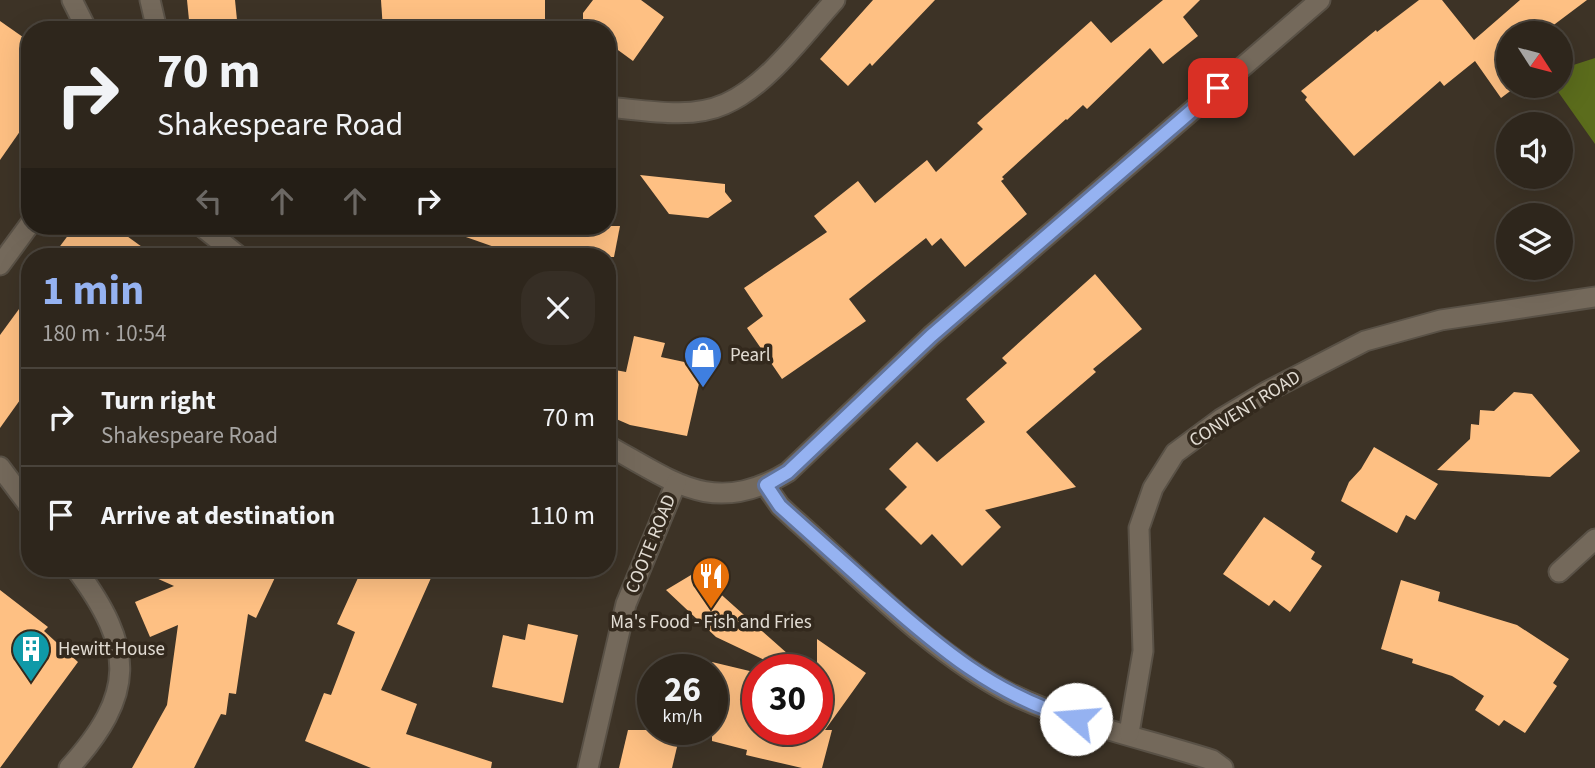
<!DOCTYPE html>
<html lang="en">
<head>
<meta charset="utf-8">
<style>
	:root { --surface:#2e261c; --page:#362e25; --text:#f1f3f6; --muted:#a7a5a3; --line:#49433b; --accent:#95b2f1 }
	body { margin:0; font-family:"Source Sans 3",sans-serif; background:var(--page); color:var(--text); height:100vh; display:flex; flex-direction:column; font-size:26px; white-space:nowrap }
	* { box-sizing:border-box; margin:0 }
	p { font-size:23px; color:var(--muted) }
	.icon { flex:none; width:38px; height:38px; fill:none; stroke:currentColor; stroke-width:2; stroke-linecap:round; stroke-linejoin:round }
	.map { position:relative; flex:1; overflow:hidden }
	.panel { position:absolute; left:21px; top:248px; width:595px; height:329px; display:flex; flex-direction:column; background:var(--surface); border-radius:28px; box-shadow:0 7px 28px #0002,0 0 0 2px var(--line) }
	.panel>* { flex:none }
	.hud { position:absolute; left:21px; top:21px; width:595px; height:214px; border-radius:28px; box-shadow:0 7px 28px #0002,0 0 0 2px var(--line); background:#2e261c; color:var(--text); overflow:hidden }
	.needle { width:46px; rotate:126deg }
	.buttons { position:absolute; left:1496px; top:21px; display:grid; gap:14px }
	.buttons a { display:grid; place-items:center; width:77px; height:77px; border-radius:50%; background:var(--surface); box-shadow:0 7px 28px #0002,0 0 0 2px var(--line); font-size:35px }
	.speed { position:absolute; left:637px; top:654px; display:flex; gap:14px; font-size:35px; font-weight:700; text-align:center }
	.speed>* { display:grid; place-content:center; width:91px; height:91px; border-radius:50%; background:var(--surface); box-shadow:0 7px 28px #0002,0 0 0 2px var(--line); line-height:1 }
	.speed small { font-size:18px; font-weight:400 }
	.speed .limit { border:10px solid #d22; background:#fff; color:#111 }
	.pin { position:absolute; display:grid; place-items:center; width:60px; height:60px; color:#fff; margin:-30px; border-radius:14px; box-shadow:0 4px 10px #0006 }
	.me { position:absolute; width:77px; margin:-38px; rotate:288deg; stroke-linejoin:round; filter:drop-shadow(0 0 5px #0008) }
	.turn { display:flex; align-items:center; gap:24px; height:147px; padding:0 21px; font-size:32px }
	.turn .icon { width:91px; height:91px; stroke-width:2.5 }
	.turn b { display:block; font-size:49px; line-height:60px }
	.lanes { display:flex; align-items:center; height:66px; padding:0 21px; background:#0003; justify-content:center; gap:35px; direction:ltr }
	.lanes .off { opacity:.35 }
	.round { display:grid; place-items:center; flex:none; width:74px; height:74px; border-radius:28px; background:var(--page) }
	.head { display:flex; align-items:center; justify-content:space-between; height:119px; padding:0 21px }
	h1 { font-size:42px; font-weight:700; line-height:52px; color:var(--accent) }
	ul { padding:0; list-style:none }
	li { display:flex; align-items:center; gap:21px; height:98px; padding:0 21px; border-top:2px solid var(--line) }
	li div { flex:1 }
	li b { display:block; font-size:26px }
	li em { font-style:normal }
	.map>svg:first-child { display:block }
	.forest { fill:#5b6c1c }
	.building { fill:#fec083 }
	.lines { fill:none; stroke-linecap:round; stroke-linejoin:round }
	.minor-casing { stroke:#595146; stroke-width:23 }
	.tertiary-casing { stroke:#595146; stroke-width:23 }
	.minor { stroke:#74695b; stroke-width:19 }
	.tertiary { stroke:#74695b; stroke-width:19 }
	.route-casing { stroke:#61749d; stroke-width:18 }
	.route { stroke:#95b2f1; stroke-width:12 }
	.labels { text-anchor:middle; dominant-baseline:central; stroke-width:7; stroke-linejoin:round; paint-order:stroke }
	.poi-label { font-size:19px; fill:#e2dcd3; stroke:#33291d; text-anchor:start }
	.street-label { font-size:19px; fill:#e2dcd3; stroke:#33291d }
</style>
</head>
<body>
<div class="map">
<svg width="1595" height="768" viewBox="0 0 1595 768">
	<rect width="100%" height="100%" fill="#3d3326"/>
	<!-- forest -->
	<polygon class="forest" points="1595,58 1595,144 1554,86 1561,86 1561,69"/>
	<!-- building -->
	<g class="building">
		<polygon points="187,0 235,0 238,30 190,30"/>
		<polygon points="381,0 545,0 545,30 383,30"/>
		<polygon points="593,0 641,0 664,17 633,61 607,42 607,30 590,30 583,25 583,13"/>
		<polygon points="873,0 935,0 872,66 870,63 848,86 820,59"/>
		<polygon points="1163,0 1200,0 1183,17 1198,36 1163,64 1150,48 1087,109 1083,105 1067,120 1066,119 1002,177 1004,179 1001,181 1027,214 965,267 941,238 932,246 926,238 849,299 866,321 782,379 747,328 763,316 744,288 827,232 814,216 858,181 875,203 927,160 936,172 983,129 977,123 1091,21 1111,43"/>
		<polygon points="1419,0 1442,0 1474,40 1520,0 1587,0 1543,33 1508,33 1508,86 1517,86 1501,98 1475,61 1444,86 1440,81 1354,156 1305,100 1307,97 1301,91 1376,30 1377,32"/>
		<polygon points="0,21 30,42 30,117 0,160"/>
		<polygon points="640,175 725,184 725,192 732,201 708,218 669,214"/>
		<polygon points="75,226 113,226 156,257 52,257"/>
		<polygon points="447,226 620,226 614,257 523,257 446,230"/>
		<polygon points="1095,274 1142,329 1093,369 1096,372 1026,432 1076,487 985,510 1001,527 962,566 932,534 921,545 885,509 907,487 889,469 917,442 937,462 985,422 966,399 1007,363 1002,358"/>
		<polygon points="30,294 30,386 0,428 0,335"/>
		<polygon points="634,336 665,343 661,357 703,366 687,436 630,425 607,415 610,369 626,372"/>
		<polygon points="1514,392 1532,394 1580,451 1550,477 1437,470 1470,439 1471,424 1479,425 1480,410 1494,411"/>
		<polygon points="1374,447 1438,484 1415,520 1406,515 1397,533 1341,501 1349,482 1361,469"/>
		<polygon points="1264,517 1315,552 1311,559 1322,566 1290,612 1274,600 1269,606 1223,574"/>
		<polygon points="136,569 279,569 256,618 248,614 236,694 229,693 226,715 221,714 194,768 132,768 167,705 178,625 150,637 135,602 174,586"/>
		<polygon points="362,569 435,569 381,690 417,704 406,734 492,762 491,768 371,768 305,741 324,693 331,695 355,632 337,624"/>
		<polygon points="696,572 753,623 806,670 786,670 716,637 666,590"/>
		<polygon points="1401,580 1440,592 1438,601 1517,625 1569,659 1553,683 1557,686 1525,733 1504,720 1499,726 1475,710 1484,696 1452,676 1412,663 1413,659 1381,649"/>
		<polygon points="0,590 48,627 44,631 78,662 0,768"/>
		<polygon points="528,624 578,635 563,703 492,687 503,635 525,640"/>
		<polygon points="817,639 866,673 825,730 832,730 822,768 802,768 746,755 747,750 712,741 712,662 758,673 758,730 817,730"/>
		<polygon points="628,730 681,730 672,768 619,768"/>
	</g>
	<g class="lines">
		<defs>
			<g id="minor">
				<polyline points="150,0 157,30"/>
				<path d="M607 107C644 110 690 120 725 104 767 86 805 33 835 0"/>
				<polyline points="0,265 30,224"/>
				<polyline points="0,467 30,507"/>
				<path d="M766 486 780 506 794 519C860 577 931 653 1009 693 1070 723 1146 739 1212 760L1223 768"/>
				<polyline points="1559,572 1595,539"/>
				<polyline points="1129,733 1143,651 1139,528 1153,488 1175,453 1221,419 1268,391 1365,341 1441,320 1595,297"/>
				<path d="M69 768C136 694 135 648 76 569"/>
			</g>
			<g id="tertiary">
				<polyline points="72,0 87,30"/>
				<polyline points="201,226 240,257"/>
				<path d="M607 445C674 482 714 517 788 472L931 336 1320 0"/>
				<polyline points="588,768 626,604 676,483"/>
			</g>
		</defs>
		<!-- minor casing -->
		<use href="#minor" class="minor-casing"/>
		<!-- tertiary casing -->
		<use href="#tertiary" class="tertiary-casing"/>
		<!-- minor -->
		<use href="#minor" class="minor"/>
		<!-- tertiary -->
		<use href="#tertiary" class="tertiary"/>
	</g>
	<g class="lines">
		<defs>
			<path id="route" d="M1076 719C994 695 938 647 876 592 844 563 812 535 780 506L766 485 788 472 931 336 1218 88"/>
		</defs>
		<!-- route casing -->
		<use href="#route" class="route-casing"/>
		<!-- route -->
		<use href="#route" class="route"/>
	</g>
	<!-- icons -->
	<defs>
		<symbol id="shop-pin" viewBox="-11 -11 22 30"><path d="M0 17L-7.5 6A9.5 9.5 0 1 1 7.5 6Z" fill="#3f7fe0" stroke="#33291d"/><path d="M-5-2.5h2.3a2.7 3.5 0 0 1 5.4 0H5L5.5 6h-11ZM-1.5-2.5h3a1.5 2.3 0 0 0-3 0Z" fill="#fff"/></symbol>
		<symbol id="restaurant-pin" viewBox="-11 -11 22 30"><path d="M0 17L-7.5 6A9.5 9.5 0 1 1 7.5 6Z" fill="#e8710a" stroke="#33291d"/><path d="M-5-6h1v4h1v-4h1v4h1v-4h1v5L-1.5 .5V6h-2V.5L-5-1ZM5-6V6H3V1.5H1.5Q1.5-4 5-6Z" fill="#fff"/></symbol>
		<symbol id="building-pin" viewBox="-11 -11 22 30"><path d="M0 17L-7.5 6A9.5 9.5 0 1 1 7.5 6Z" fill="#0f9aa8" stroke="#33291d"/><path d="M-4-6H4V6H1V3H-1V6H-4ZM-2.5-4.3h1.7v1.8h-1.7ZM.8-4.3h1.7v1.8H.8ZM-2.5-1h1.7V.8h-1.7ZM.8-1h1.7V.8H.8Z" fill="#fff"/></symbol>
	</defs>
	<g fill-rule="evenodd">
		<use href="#shop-pin" x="681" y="333" width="44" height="60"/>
		<use href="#restaurant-pin" x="689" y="554" width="44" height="60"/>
		<use href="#building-pin" x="9" y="627" width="44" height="60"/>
	</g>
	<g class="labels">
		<!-- poi labels -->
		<g class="poi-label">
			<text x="730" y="355">Pearl</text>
			<text x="711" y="622" text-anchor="middle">Ma's Food - Fish and Fries</text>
			<text x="58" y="649">Hewitt House</text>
		</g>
		<!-- street labels -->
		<g class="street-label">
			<text transform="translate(1245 409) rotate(-32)">CONVENT ROAD</text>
			<text transform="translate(651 544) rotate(-68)">COOTE ROAD</text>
		</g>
	</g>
</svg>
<div class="buttons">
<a><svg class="needle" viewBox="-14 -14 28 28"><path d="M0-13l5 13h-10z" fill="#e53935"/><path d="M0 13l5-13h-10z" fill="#a7a5a3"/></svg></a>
<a><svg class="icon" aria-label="sound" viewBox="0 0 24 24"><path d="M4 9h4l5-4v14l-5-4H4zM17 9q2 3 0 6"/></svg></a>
<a><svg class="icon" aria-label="layers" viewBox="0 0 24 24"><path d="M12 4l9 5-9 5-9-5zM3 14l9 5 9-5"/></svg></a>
</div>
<div class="speed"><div>26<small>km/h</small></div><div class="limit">30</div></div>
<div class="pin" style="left:1218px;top:88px;background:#d93025"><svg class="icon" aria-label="arrive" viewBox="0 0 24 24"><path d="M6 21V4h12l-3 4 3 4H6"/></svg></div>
<svg class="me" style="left:1076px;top:719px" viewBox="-20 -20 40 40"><circle r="19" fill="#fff"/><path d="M0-13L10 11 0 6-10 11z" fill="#95b2f1"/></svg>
<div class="hud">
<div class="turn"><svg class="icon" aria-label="right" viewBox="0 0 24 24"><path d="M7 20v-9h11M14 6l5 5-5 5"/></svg><div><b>70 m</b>Shakespeare Road</div></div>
<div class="lanes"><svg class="icon off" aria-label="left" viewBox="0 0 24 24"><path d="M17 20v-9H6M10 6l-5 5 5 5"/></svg><svg class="icon off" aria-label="ahead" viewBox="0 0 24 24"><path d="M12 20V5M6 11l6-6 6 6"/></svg><svg class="icon off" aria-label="ahead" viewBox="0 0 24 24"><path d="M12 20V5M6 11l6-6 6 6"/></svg><svg class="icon" aria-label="right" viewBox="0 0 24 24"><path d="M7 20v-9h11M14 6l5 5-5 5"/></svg></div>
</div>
<section class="panel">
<div class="head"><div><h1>1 min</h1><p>180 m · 10:54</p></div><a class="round"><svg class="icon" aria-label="close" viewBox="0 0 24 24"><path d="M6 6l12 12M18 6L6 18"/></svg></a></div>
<ul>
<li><svg class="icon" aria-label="right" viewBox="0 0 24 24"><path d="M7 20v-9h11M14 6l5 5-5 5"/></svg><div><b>Turn right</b><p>Shakespeare Road</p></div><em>70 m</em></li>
<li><svg class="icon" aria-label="arrive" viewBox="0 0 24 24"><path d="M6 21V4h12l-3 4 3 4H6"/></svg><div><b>Arrive at destination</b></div><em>110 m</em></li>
</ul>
</section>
</div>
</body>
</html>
